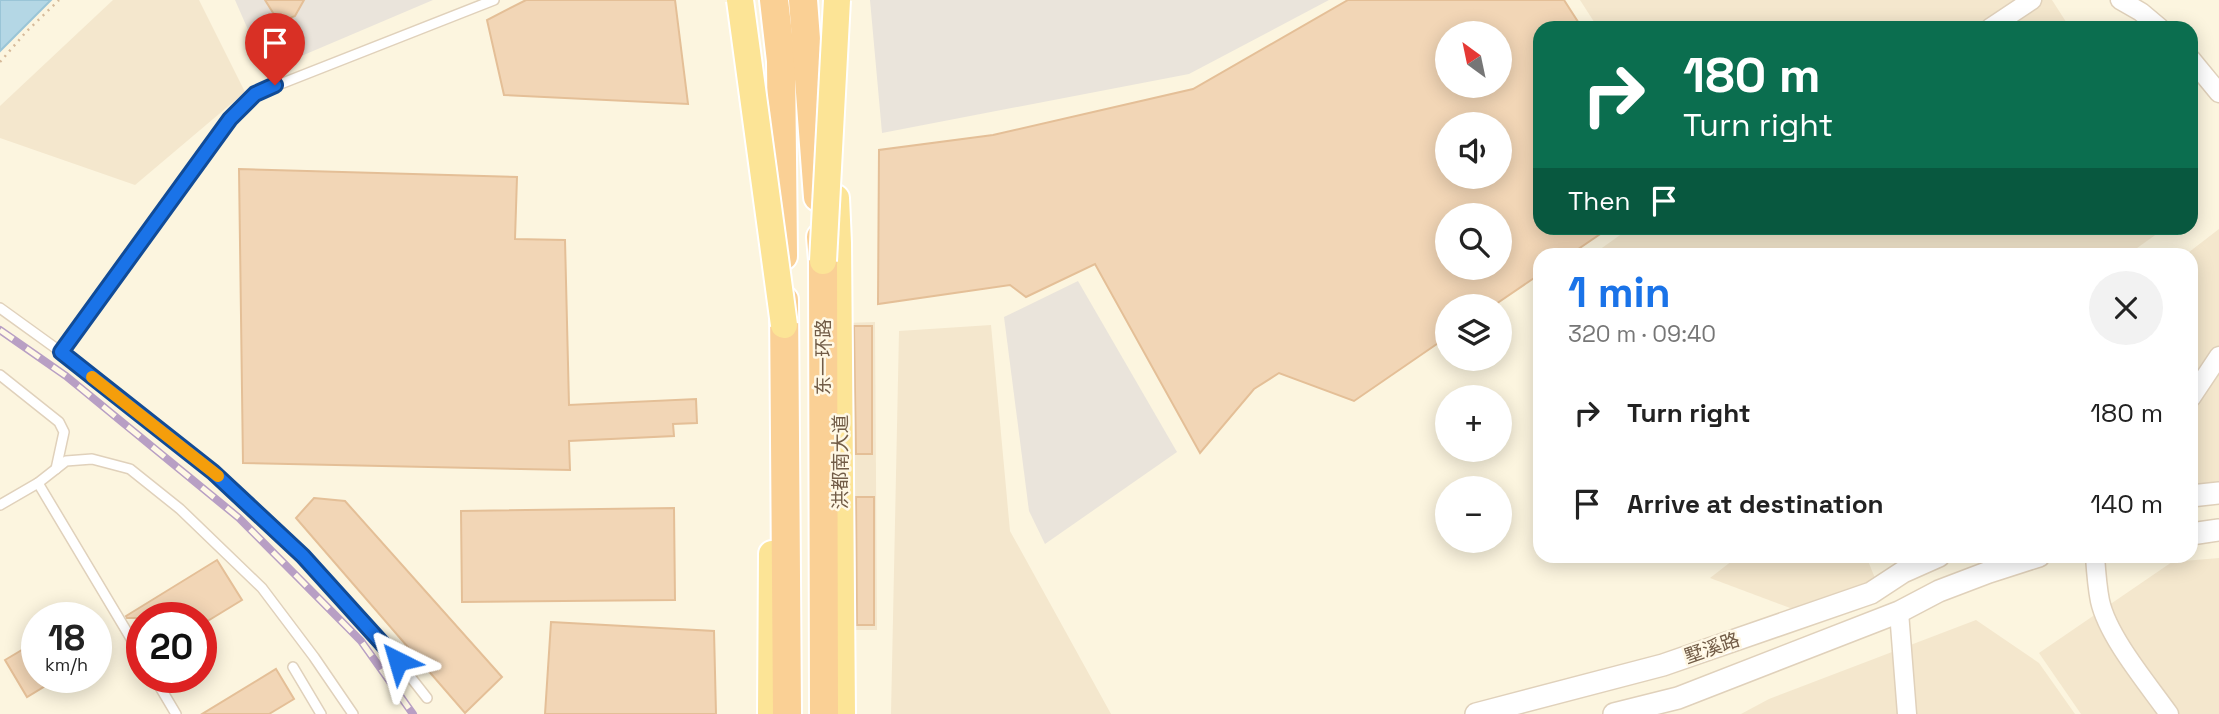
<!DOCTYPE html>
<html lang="en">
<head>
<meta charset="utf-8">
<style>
	:root { --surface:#fff; --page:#f2f2f2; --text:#222; --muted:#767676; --accent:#1a73e8 }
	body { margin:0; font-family:"Space Grotesk","Noto Sans SC",sans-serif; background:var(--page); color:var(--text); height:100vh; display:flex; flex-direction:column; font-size:26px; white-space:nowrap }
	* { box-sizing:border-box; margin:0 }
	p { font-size:23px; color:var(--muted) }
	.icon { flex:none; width:38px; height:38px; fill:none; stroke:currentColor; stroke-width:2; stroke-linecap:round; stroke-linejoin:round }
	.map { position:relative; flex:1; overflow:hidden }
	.sheet { position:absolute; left:1533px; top:248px; width:665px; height:315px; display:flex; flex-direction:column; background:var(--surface); border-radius:21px; box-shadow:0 4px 18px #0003 }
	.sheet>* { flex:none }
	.hud { position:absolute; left:1533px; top:21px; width:665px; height:214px; border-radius:21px; box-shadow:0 4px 18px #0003; background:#0b6e4f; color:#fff; overflow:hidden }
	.needle { width:46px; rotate:327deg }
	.controls { position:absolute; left:1435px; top:21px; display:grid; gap:14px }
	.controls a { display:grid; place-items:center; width:77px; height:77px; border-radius:50%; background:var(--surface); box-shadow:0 4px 18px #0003; font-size:35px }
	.speed { position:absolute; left:21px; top:602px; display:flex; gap:14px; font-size:35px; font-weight:700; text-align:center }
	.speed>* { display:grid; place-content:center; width:91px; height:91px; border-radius:50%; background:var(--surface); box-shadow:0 4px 18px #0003; line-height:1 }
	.speed small { font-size:18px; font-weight:400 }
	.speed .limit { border:10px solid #d22; background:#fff; color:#111 }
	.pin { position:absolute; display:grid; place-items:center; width:60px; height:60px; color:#fff; margin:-72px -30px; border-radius:50% 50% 50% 0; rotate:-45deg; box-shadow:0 0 7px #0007 }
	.pin .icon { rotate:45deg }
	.me { position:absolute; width:77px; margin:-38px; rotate:320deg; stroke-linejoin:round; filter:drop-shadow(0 0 5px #0008) }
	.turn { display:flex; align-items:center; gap:24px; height:147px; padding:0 35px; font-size:32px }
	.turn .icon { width:91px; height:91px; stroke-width:2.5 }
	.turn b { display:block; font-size:49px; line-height:60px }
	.then { display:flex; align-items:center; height:66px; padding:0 35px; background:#0003; gap:14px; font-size:26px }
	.round { display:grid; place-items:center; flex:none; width:74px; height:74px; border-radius:37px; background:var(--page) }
	.headline { display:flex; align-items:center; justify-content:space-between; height:119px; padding:0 35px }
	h1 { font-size:42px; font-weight:700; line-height:52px; color:var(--accent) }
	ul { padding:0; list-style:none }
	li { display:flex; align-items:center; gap:21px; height:91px; padding:0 35px }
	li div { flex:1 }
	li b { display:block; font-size:26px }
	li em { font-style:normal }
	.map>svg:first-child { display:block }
	.residential { fill:#f4e7cd }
	.industrial { fill:#eae4db }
	.water { fill:#b4d7e5; stroke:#9ac5d7; stroke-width:2 }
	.building { fill:#f2d6b6; stroke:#e4bf97; stroke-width:2; fill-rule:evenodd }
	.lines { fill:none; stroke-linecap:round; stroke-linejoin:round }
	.service-casing { stroke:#e0d1bb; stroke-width:12 }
	.minor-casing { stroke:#e0d1bb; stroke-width:21 }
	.tertiary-casing { stroke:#e0d1bb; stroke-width:24 }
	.primary-casing { stroke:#fff; stroke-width:30 }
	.trunk-casing { stroke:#fff; stroke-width:32 }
	.path { stroke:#d6ba9a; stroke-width:2.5; stroke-dasharray:2 5; stroke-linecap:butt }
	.service { stroke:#fff; stroke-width:9 }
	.minor { stroke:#fff; stroke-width:18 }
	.tertiary { stroke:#fff; stroke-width:21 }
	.primary { stroke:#fce496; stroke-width:26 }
	.trunk { stroke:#fad095; stroke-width:28 }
	.rail-casing { stroke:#b89fc4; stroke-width:8 }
	.rail { stroke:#fff8e5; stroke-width:5; stroke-dasharray:16; stroke-linecap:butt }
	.primary-bridge-casing { stroke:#fff; stroke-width:30; stroke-linecap:butt }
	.primary-bridge { stroke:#fce496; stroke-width:26 }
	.route-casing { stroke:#114b97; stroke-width:18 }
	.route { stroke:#1a73e8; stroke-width:12 }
	.slow { stroke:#f59e0b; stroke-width:12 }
	.labels { text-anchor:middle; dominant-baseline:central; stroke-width:5; stroke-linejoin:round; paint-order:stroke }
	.street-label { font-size:19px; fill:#725c47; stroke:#fff8e5 }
</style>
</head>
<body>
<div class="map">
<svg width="2219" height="714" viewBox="0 0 2219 714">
	<rect width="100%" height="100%" fill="#fcf5df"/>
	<!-- residential -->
	<g class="residential">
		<polygon points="113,0 199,0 245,92 135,185 0,138 0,106"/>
		<polygon points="1580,0 2052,0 2070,28 1598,28"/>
		<polygon points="1630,228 2165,228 2126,256 1592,255"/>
		<polygon points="2219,229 2219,500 2191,506 2191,256 2184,256"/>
		<polygon points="875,322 877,630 846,630 844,323"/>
		<polygon points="991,325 1010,531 1111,714 891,714 899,331"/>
		<polygon points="1866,556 1877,583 1793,609 1710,578 1737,557"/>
		<polygon points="2219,558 2219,714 2081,714 2039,653 2172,562"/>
		<polygon points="1976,620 2039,663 2075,714 1741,714 1769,699"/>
	</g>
	<!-- industrial -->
	<g class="industrial">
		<polygon points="235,0 433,0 266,71"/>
		<polygon points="870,0 1329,0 1189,74 882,133"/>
		<polygon points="1078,281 1177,452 1045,544 1029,511 1004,317"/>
	</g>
	<!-- water -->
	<polygon class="water" points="0,0 51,0 0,51"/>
	<!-- building -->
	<g class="building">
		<polygon points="265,0 304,0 295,16 285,20 275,16"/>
		<polygon points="526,0 675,0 688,104 504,95 487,20"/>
		<path d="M1348 0H1564L1582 28H1540V228H1609L1568 256H1540V274L1493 306H1447V337L1354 401 1279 373 1254 389 1200 453 1095 264 1026 297 1010 285 878 304 879 150 993 135 1193 89ZM1447 33H1500V86H1447ZM1447 124H1500V177H1447ZM1447 215H1500V268H1447Z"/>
		<polygon points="239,169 517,177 515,239 565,240 569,405 696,399 697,423 673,424 674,436 569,441 570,470 243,463"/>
		<polygon points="854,326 872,326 872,454 856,454"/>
		<polygon points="856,497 874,497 874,625 857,625"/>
		<polygon points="314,498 345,501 502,677 465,713 296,518"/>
		<polygon points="674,508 675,600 462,602 461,511"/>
		<polygon points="217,560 242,600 201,625 201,618 127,618 126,616"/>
		<polygon points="551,622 714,631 716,714 545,714"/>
		<polygon points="37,641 37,677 60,677 27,697 5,660"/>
		<polygon points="276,669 294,699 269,714 202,714"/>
	</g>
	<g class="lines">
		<defs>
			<g id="service">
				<polyline points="0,308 61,352 213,472 303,556 383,642 427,698"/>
				<polyline points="61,352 230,119 255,94 494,0"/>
				<polyline points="0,375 59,422 64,432 56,469"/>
				<polyline points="38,483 142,657"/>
				<polyline points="0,505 38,483 66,461 92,459 130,469 180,509 262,588 314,657 353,714"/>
				<polyline points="293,667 321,714"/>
				<polyline points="154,677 176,714"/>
			</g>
			<g id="minor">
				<polyline points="2120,0 2141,12 2160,28"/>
				<polyline points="1990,28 2032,0"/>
				<polyline points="2191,59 2219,93"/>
				<polyline points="2191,398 2219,356"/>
				<path d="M2095 556C2096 571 2097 586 2100 601 2108 637 2147 683 2169 714"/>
				<polyline points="1899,612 1907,714"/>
			</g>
			<g id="tertiary">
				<polyline points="2191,496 2219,493"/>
				<polyline points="2191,534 2219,530"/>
				<polyline points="1476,714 1663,665 1871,593 1903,572 1939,556"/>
				<polyline points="1614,714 1678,698 1899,612 1939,591 1989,572 2039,556"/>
			</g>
			<g id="primary">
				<polyline points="836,198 838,243 842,714"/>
				<polyline points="771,714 772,554"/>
			</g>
			<g id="trunk">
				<polyline points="774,0 781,61 783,256"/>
				<polyline points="803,0 818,197"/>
				<polyline points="821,237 823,261 824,714"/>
				<polyline points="784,300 787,714"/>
			</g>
		</defs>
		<!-- service casing -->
		<use href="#service" class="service-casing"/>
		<!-- minor casing -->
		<use href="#minor" class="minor-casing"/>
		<!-- tertiary casing -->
		<use href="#tertiary" class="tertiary-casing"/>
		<!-- primary casing -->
		<use href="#primary" class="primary-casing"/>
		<!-- trunk casing -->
		<use href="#trunk" class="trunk-casing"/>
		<!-- path -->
		<polyline class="path" points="0,62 26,32 59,0"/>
		<!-- service -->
		<use href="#service" class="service"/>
		<!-- minor -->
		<use href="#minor" class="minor"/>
		<!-- tertiary -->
		<use href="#tertiary" class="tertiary"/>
		<!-- primary -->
		<use href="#primary" class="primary"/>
		<!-- trunk -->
		<use href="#trunk" class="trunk"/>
		<defs>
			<polyline id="rail" points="0,330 66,376 239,518 361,641 413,714"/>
		</defs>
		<!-- rail casing -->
		<use href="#rail" class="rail-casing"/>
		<!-- rail -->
		<use href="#rail" class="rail"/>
		<defs>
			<g id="primary-bridge">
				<polyline points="740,0 784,325"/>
				<polyline points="823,261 837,0"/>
			</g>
		</defs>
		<!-- primary-bridge casing -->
		<use href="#primary-bridge" class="primary-bridge-casing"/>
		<!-- primary-bridge -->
		<use href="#primary-bridge" class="primary-bridge"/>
	</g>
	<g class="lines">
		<defs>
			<polyline id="route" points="275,85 255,94 230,119 61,352 213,472 303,556 398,661"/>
		</defs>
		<!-- route casing -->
		<use href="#route" class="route-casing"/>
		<!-- route -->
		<use href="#route" class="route"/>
		<!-- slow -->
		<polyline class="slow" points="92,377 218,476"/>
	</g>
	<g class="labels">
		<!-- street labels -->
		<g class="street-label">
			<text transform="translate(823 357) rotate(-90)">东一环路</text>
			<text transform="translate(840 462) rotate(-90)">洪都南大道</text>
			<text transform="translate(1712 648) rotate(-19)">墅溪路</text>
		</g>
	</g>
</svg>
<div class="controls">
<a><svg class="needle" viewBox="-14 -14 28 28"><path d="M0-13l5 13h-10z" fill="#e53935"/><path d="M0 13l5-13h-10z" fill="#767676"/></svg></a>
<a><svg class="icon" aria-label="sound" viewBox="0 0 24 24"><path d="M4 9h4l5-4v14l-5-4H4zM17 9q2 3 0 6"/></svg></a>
<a><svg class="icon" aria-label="search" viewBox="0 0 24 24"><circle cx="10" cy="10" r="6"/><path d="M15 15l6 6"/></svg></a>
<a><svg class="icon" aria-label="layers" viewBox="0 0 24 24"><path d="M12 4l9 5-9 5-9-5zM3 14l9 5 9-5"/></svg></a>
<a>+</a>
<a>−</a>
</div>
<div class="speed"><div>18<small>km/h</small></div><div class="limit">20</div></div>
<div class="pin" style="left:275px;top:85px;background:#d93025"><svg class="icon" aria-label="arrive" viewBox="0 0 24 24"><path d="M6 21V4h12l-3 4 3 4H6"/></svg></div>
<svg class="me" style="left:398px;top:661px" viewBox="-20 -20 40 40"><path d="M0-17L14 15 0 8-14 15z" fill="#1a73e8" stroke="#fff" stroke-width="4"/></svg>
<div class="hud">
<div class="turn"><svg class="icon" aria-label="right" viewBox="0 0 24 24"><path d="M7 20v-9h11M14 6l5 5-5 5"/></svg><div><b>180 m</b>Turn right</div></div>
<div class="then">Then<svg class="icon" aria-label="arrive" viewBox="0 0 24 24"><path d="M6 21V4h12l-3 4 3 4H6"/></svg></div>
</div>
<section class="sheet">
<div class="headline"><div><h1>1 min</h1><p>320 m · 09:40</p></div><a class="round"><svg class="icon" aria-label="close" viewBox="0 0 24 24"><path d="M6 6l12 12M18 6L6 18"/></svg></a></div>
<ul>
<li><svg class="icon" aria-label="right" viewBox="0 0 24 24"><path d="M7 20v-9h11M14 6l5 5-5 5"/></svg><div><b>Turn right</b></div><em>180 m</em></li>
<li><svg class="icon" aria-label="arrive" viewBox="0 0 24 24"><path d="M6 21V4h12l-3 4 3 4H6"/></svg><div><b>Arrive at destination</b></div><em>140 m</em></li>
</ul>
</section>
</div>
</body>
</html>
